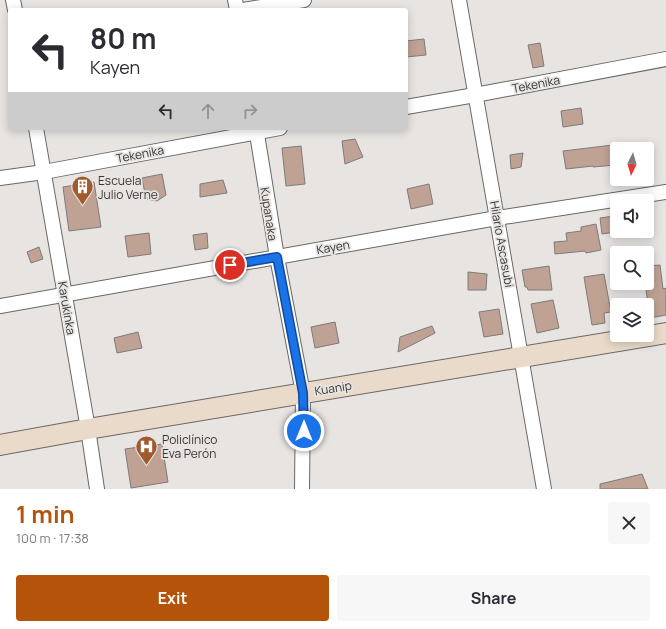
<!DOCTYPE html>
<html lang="en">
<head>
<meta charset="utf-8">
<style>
	:root { --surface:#fff; --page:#f7f7f7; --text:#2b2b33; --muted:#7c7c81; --accent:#b45309 }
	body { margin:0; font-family:Manrope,sans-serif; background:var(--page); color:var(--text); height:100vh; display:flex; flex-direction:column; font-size:15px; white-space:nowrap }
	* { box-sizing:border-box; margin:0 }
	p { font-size:13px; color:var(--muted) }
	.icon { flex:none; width:22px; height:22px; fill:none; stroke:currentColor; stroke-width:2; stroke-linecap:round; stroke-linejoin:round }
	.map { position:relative; height:489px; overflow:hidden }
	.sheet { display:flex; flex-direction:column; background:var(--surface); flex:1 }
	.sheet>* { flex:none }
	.hud { position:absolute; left:8px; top:8px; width:400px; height:122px; border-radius:4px; box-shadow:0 2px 10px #0003; background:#fff; color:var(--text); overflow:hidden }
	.needle { width:26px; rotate:185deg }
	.buttons { position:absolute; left:610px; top:142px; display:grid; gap:8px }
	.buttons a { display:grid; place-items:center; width:44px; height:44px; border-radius:4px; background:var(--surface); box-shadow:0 2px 10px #0003; font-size:20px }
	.pin { position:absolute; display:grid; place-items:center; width:34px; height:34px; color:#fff; margin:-17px; border:2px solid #fff; border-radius:50%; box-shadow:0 1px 4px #0007 }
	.me { position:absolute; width:44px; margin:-22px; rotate:0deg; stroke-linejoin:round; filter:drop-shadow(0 0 3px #0008) }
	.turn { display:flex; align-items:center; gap:14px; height:84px; padding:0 16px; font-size:18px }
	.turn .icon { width:52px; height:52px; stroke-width:2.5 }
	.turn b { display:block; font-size:28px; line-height:34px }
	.lanes { display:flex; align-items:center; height:38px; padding:0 16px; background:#0003; justify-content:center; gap:20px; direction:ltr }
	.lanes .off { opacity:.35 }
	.round { display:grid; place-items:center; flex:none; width:42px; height:42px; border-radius:4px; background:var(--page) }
	.head { display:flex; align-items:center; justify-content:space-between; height:68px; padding:0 16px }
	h1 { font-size:24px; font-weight:700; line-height:30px; color:var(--accent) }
	.primary-button { display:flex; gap:8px; margin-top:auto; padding:8px 16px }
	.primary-button a { flex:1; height:46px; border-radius:4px; background:var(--accent); color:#fff; font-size:16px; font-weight:700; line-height:46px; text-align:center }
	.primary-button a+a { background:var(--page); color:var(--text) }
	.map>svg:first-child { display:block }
	.building { fill:#c0a294; stroke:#7e7b7a }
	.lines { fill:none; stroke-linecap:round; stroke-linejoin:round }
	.minor-casing { stroke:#6a6866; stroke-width:16 }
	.secondary-casing { stroke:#6a6866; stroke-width:22 }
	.minor { stroke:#fff; stroke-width:14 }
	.secondary { stroke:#eadac9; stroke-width:20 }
	.route-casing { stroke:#114b97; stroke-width:10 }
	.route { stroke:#1a73e8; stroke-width:7 }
	.labels { text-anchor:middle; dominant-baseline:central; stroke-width:3.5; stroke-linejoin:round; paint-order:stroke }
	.street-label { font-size:12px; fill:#383736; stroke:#e7e4e2 }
	.poi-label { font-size:12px; fill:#383736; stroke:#e7e4e2; text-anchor:start }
</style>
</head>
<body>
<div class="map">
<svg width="666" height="489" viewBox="0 0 666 489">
	<rect width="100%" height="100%" fill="#e7e4e2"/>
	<!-- building -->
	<g class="building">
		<polygon points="424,39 426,55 406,57 406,41"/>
		<polygon points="540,43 544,66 533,68 528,45"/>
		<polygon points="581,108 583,124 563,127 561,111"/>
		<polygon points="355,139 363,157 345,164 342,141"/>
		<polygon points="613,145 615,165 593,167 593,166 566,169 563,151"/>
		<polygon points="301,146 305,184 286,186 282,148"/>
		<polygon points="523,153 521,167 511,169 510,155"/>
		<polygon points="162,174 166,195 157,201 146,199 142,178"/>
		<polygon points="223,180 227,193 200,197 200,184"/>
		<polygon points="94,182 101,227 69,231 63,187"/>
		<polygon points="429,184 433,204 411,209 407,189"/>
		<polygon points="614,216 616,232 602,234 600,218"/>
		<polygon points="596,224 601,250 586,253 585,251 555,254 554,242 567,241 566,233 581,231 581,227"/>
		<polygon points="149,233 151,254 128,257 125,236"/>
		<polygon points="207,233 208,248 195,250 193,235"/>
		<polygon points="39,247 43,259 31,263 27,252"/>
		<polygon points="660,265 663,289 666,288 666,315 650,318 645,283 647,283 647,266"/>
		<polygon points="549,266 552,290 528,290 527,287 525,287 522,270"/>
		<polygon points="468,272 487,274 486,290 468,290"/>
		<polygon points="604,274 611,312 604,313 605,323 592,325 584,277"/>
		<polygon points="553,300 559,328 537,333 531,304"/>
		<polygon points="499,309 503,334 484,337 479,312"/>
		<polygon points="335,322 339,343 315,348 311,327"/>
		<polygon points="432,326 435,333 398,352 400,337"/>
		<polygon points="138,332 142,348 117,353 114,338"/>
		<polygon points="162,444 168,482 131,488 125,449"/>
		<polygon points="642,474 648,489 600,489 600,484"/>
	</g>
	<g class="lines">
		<defs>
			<g id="minor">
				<polyline points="13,0 15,10"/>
				<polyline points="235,0 237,10"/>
				<polyline points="459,0 544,489"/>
				<polyline points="243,10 304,0"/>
				<polyline points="406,107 475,95 666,59"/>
				<polyline points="36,128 88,429 97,489"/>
				<polyline points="256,128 277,257 303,393 302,489"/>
				<polyline points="0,178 44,172 280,128"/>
				<polyline points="0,306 497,218 666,192"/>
			</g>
			<polyline id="secondary" points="0,445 88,429 666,333"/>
		</defs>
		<!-- minor casing -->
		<use href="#minor" class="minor-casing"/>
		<!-- secondary casing -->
		<use href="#secondary" class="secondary-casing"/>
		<!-- minor -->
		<use href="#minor" class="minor"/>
		<!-- secondary -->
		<use href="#secondary" class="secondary"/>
	</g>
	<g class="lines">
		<defs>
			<polyline id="route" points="230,265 277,257 303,393 304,431"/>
		</defs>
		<!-- route casing -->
		<use href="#route" class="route-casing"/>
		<!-- route -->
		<use href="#route" class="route"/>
	</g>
	<!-- icons -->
	<defs>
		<symbol id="building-pin" viewBox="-11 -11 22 30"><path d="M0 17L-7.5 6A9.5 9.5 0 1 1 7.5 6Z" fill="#9f5a2d" stroke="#e7e4e2"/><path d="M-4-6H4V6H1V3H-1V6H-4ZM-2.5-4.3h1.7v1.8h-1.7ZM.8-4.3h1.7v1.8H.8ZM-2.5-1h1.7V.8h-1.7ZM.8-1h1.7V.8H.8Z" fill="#fff"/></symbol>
		<symbol id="hospital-pin" viewBox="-11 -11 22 30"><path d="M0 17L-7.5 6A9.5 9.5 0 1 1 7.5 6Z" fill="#9f5a2d" stroke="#e7e4e2"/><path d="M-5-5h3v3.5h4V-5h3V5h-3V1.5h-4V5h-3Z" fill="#fff"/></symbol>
	</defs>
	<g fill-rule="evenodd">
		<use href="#building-pin" x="70" y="174" width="25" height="34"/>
		<use href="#hospital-pin" x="134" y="434" width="25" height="34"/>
	</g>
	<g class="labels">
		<!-- street labels -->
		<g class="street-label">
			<text transform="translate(536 84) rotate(-11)">Tekenika</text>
			<text transform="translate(140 154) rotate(-11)">Tekenika</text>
			<text transform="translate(269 214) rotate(81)">Kupanaka</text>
			<text transform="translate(502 244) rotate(80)">Hilario Ascasubi</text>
			<text transform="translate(333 247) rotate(-10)">Kayen</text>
			<text transform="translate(67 308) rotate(80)">Karukinka</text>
			<text transform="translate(333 388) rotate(-9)">Kuanip</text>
		</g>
		<!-- poi labels -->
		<g class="poi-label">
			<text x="98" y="180">Escuela<tspan x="98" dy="14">Julio Verne</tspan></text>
			<text x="162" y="439">Policlínico<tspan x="162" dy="14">Eva Perón</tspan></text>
		</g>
	</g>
</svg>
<div class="buttons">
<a><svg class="needle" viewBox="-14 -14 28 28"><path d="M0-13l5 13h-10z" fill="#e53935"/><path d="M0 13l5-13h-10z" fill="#7c7c81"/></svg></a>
<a><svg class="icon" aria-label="sound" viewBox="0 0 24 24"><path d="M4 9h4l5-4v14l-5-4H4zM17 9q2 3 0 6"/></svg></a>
<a><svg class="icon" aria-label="search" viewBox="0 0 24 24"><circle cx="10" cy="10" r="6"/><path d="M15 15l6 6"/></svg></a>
<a><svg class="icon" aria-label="layers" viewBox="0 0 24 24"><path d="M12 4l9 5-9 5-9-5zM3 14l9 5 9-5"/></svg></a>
</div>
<div class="pin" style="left:230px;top:265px;background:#d93025"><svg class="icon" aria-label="arrive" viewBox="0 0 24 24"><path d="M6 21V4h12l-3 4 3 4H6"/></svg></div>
<svg class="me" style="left:304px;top:431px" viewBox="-20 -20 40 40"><circle r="17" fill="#1a73e8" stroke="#fff" stroke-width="3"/><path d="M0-11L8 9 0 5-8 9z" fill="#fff"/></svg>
<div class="hud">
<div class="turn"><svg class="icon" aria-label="left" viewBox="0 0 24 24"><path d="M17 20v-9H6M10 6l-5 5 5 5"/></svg><div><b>80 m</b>Kayen</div></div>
<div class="lanes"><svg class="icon" aria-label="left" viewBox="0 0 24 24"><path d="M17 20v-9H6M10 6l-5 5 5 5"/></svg><svg class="icon off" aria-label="ahead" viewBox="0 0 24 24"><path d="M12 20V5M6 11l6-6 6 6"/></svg><svg class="icon off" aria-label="right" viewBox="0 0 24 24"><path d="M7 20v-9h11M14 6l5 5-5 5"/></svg></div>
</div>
</div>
<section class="sheet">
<div class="head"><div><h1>1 min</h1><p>100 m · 17:38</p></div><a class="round"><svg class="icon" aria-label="close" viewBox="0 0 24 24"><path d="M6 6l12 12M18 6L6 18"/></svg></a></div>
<div class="primary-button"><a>Exit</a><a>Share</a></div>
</section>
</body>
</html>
